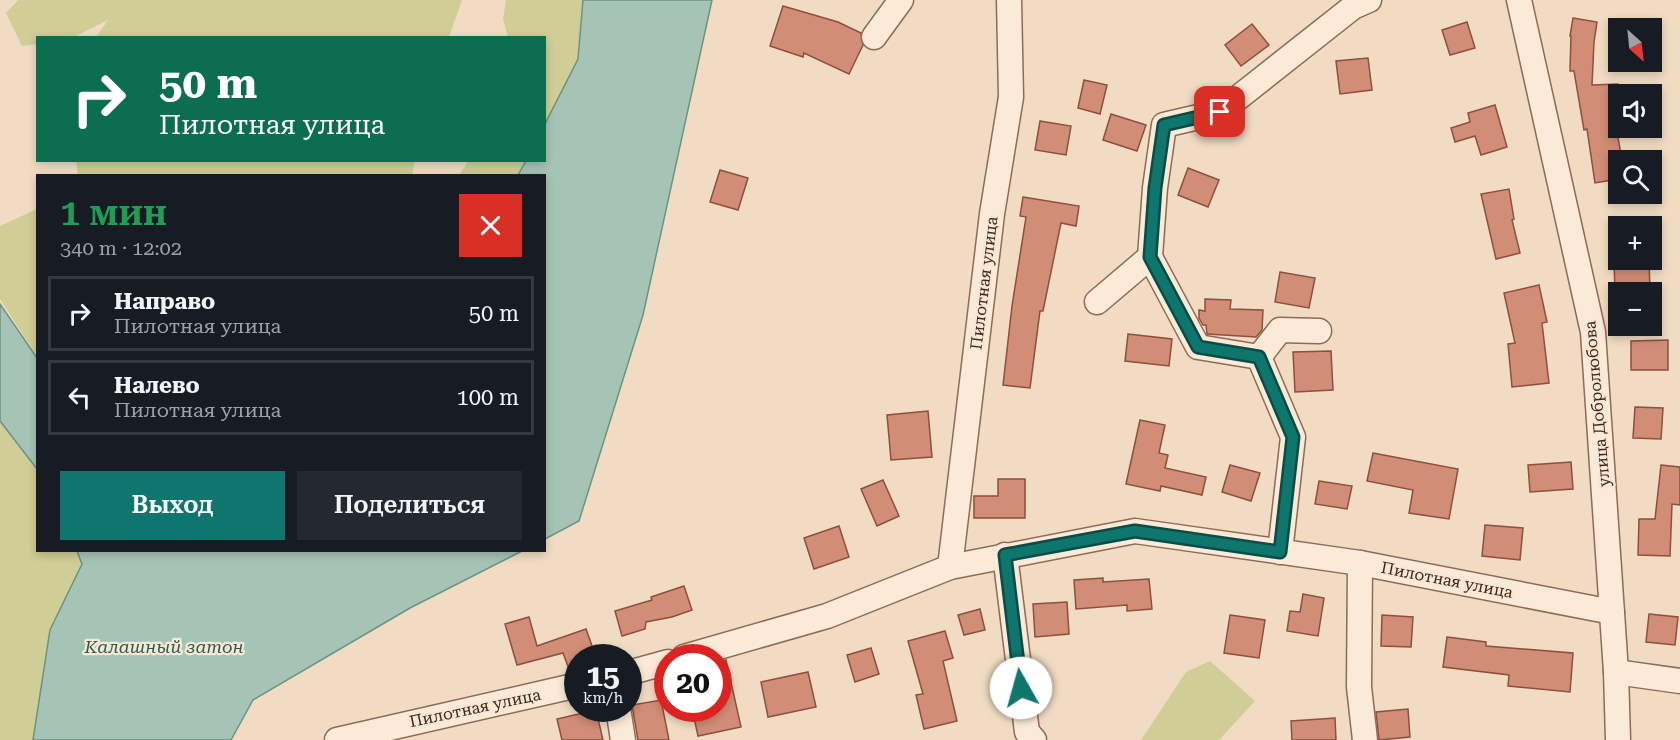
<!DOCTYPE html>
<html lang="ru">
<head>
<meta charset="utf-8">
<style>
	:root { --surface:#171b24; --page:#242831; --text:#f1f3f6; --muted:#9ea1a6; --line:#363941; --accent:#0f766e }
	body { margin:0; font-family:"Roboto Serif",serif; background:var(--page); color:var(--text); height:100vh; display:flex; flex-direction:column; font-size:22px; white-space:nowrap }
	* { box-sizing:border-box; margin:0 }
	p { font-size:20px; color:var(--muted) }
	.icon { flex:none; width:33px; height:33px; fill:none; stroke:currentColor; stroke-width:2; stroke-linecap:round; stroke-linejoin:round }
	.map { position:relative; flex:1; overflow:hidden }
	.drawer { position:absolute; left:36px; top:174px; width:510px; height:378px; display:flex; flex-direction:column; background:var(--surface); border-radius:0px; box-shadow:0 3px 9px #0003 }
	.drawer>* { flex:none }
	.top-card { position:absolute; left:36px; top:36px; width:510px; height:126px; border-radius:0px; box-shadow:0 3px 9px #0003; background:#0b6e4f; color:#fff; overflow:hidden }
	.needle { width:39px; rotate:153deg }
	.controls { position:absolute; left:1608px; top:18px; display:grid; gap:12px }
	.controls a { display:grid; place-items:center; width:54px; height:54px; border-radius:0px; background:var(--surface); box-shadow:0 3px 9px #0003; font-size:30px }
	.speed { position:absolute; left:564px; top:644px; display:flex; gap:12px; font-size:30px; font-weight:700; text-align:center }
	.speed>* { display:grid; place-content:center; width:78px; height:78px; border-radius:50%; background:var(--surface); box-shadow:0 3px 9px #0003; line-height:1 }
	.speed small { font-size:15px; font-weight:400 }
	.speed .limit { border:9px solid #d22; background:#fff; color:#111 }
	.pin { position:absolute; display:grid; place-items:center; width:51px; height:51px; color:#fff; margin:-26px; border-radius:12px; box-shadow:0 3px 9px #0006 }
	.me { position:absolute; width:66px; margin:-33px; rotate:353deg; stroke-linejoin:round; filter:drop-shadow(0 0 4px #0008) }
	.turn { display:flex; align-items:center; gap:21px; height:126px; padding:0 24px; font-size:27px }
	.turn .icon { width:78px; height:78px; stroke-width:2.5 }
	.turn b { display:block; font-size:42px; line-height:51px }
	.round { display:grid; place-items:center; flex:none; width:63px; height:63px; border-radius:0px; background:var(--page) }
	.summary { display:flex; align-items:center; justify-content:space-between; height:102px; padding:0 24px }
	h1 { font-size:36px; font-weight:600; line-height:45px; color:#1e9e55 }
	.button { display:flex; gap:12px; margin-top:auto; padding:12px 24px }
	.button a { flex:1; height:69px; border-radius:0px; background:var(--accent); color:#fff; font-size:24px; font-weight:600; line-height:69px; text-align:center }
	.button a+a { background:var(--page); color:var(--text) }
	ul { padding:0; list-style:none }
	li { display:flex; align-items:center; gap:18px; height:75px; margin:0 12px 9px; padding:0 12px; border:3px solid var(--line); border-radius:0px }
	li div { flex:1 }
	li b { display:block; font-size:22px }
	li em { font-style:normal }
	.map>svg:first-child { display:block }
	.green { fill:#d1cd96 }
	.water { fill:#a6c4b6; stroke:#6b9382; stroke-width:1.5 }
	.building { fill:#d28d76; stroke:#8e4f3c; stroke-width:1.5 }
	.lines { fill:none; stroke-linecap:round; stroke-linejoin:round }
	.minor-casing { stroke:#8d6b58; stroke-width:27 }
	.minor { stroke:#fbead7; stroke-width:24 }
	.route-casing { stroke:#0a4d48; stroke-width:15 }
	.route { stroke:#0f766e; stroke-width:10 }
	.labels { text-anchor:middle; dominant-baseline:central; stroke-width:4.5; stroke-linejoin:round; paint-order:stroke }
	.street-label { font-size:16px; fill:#3c271d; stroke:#f8e7d3 }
	.water-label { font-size:18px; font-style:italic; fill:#2c5d51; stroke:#f8e7d3 }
</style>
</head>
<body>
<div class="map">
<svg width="1680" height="740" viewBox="0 0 1680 740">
	<rect width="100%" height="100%" fill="#f1dcc3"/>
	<!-- green -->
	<g class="green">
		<polygon points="18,0 462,0 449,37 96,37 108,20 74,37 38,38 37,44 22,46 6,13"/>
		<polygon points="506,0 583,0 578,59 545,124 544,38 508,37 503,19"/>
		<polygon points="469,160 526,160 526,161 518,175 459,175"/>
		<polygon points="76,161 76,160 415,161 412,176 78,176"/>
		<polygon points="37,209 37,357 0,299 0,226"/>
		<polygon points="0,421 37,469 38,550 77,551 82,564 50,630 33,740 0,740"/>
		<polygon points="1210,661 1255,701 1219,740 1141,740 1186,672"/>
	</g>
	<!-- water -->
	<g class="water">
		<polygon points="583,0 712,0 643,315 579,521 545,539 544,176 518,175 526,161 544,160 545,124 578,59"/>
		<polygon points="0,304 37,358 37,469 0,421"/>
		<polygon points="77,551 77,550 522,551 410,608 253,700 231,740 33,740 50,630 82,564"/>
	</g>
	<!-- building -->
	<g class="building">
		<polygon points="783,6 838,22 861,33 863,45 849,74 804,53 803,57 770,46"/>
		<polygon points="1573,18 1597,22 1594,42 1592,85 1618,84 1618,109 1613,109 1622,160 1618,160 1618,179 1595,183 1587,129 1584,130 1574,71 1570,71 1571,36 1570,36"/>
		<polygon points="1467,22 1475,48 1450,55 1442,30"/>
		<polygon points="1252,24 1269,45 1241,66 1225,45"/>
		<polygon points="1368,58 1372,90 1340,94 1336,61"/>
		<polygon points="1084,80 1107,85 1100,114 1078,108"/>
		<polygon points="1495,105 1507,147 1481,155 1475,136 1455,142 1451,128 1470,122 1468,113"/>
		<polygon points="1111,114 1146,125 1137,151 1103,140"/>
		<polygon points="1040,121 1071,126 1066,155 1035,150"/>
		<polygon points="1188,168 1219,180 1208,207 1178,195"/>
		<polygon points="720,170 748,178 738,210 710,202"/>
		<polygon points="1509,189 1514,219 1512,220 1520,253 1496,259 1481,194"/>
		<polygon points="1023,197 1079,206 1076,226 1061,223 1043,311 1040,311 1030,388 1003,385 1012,306 1026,217 1020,216"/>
		<polygon points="1649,261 1650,291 1615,292 1614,262"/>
		<polygon points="1280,272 1315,278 1309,308 1275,302"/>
		<polygon points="1539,285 1547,322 1542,323 1549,383 1512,387 1508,344 1515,343 1504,293"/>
		<polygon points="1205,299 1231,300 1230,309 1263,310 1262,330 1256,337 1207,334 1206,325 1203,325 1199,318 1199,310 1205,311"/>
		<polygon points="1128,334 1172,339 1169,366 1125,361"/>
		<polygon points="1668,340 1668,370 1631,370 1631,341"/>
		<polygon points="1331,351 1333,390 1295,392 1293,352"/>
		<polygon points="1635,407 1663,408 1661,439 1633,438"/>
		<polygon points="928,411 932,457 891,460 887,415"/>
		<polygon points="1140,420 1165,425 1159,453 1168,455 1165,468 1206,477 1202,495 1161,486 1160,491 1126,484"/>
		<polygon points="1373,453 1458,469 1449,519 1409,513 1413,490 1367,481"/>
		<polygon points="1571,462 1573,489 1530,492 1528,465"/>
		<polygon points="1230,465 1260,473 1251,501 1222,492"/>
		<polygon points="1661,465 1680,467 1680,505 1672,504 1670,556 1638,555 1639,519 1655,519"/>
		<polygon points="998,479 1025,479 1025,518 974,518 974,496 998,496"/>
		<polygon points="883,480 899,516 877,526 861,489"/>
		<polygon points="1319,481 1352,486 1347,509 1315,504"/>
		<polygon points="1485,525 1523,528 1520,560 1482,556"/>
		<polygon points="839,526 849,557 814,569 804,538"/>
		<polygon points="1103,578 1103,582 1149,579 1152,609 1127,611 1127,605 1076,609 1074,580"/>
		<polygon points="684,586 692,610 672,617 646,622 645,629 622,636 615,611 652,600 651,597"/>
		<polygon points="1303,594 1324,598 1318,636 1287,631 1290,611 1300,612"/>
		<polygon points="1067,602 1069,634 1035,637 1033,604"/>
		<polygon points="980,609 985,630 964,635 958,615"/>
		<polygon points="1649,614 1678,617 1675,645 1646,642"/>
		<polygon points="1230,615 1265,620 1259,658 1224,653"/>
		<polygon points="1382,615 1413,617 1411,647 1381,646"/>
		<polygon points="529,617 537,646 586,629 596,657 578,657 578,671 570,672 563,653 517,665 505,624"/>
		<polygon points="945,631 953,658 943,661 957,721 924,729 916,695 923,694 908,641"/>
		<polygon points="1447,637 1486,642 1486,646 1573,653 1570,692 1508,686 1509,675 1443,667"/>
		<polygon points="871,648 879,674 855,682 847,655"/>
		<polygon points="726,660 741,727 698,736 692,708 718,708 718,662"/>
		<polygon points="808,672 816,707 768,717 761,682"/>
		<polygon points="661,700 669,740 638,740 632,705"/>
		<polygon points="1408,709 1410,737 1379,740 1376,712"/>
		<polygon points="596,710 603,740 562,740 557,719"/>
		<polygon points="1335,718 1336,740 1292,740 1291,721"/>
	</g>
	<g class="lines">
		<defs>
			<g id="minor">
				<polyline points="1519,0 1593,332 1616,672 1618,740"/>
				<polyline points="874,37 901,0"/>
				<polyline points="1097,302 1150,257"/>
				<polyline points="1259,357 1280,330 1319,331"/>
				<polyline points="1280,552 1293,437 1259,357 1198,347 1150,257 1155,188 1164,125 1220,112 1353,7 1369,0"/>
				<polyline points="1005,555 1027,732 1034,740"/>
				<polyline points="1360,563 1359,687 1365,740"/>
				<polyline points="950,567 992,214 1011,97 1009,0"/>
				<polyline points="684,657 827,616 950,567 1135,531 1360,563 1612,612"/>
				<polyline points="1616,672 1680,681"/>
				<polyline points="628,673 668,662"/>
				<polyline points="618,708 623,740"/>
				<polyline points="337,740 578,685"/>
			</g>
		</defs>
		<!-- minor casing -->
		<use href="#minor" class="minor-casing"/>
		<!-- minor -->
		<use href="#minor" class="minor"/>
	</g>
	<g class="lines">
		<defs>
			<polyline id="route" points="1021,688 1005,555 1135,531 1280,552 1293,437 1259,357 1198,347 1150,257 1155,188 1164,125 1220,112"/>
		</defs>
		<!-- route casing -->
		<use href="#route" class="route-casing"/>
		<!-- route -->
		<use href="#route" class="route"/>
	</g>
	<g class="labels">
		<!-- street labels -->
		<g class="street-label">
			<text transform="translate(984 283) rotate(-83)">Пилотная улица</text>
			<text transform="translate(1597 404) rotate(-95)">улица Добролюбова</text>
			<text transform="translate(1447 580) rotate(11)">Пилотная улица</text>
			<text transform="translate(475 708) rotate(-12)">Пилотная улица</text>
		</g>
		<!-- water labels -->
		<g class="water-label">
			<text x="164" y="646">Калашный затон</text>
		</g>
	</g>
</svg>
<div class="controls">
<a><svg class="needle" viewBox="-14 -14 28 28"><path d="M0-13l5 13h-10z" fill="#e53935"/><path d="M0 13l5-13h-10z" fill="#9ea1a6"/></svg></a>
<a><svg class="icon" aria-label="sound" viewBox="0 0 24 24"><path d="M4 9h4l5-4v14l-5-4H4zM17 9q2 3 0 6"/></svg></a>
<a><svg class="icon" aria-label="search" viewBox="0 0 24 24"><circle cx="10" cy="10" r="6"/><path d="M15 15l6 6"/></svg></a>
<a>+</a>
<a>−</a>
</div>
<div class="speed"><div>15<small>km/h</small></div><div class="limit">20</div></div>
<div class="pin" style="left:1220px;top:112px;background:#d93025"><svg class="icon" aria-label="arrive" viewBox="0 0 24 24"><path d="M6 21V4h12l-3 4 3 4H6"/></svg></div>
<svg class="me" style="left:1021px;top:688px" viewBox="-20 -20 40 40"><circle r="19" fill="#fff"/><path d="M0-13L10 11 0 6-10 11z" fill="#0f766e"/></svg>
<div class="top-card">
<div class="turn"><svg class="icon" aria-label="right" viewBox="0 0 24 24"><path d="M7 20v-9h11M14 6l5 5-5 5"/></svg><div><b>50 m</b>Пилотная улица</div></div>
</div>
<section class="drawer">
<div class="summary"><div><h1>1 мин</h1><p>340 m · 12:02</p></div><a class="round" style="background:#d93025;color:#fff"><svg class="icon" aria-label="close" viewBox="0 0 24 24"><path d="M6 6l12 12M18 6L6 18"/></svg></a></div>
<ul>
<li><svg class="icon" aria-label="right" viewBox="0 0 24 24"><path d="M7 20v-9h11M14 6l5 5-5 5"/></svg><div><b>Направо</b><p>Пилотная улица</p></div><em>50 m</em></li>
<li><svg class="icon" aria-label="left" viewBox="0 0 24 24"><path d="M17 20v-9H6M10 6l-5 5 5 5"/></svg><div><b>Налево</b><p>Пилотная улица</p></div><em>100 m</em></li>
</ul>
<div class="button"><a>Выход</a><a>Поделиться</a></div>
</section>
</div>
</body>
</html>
